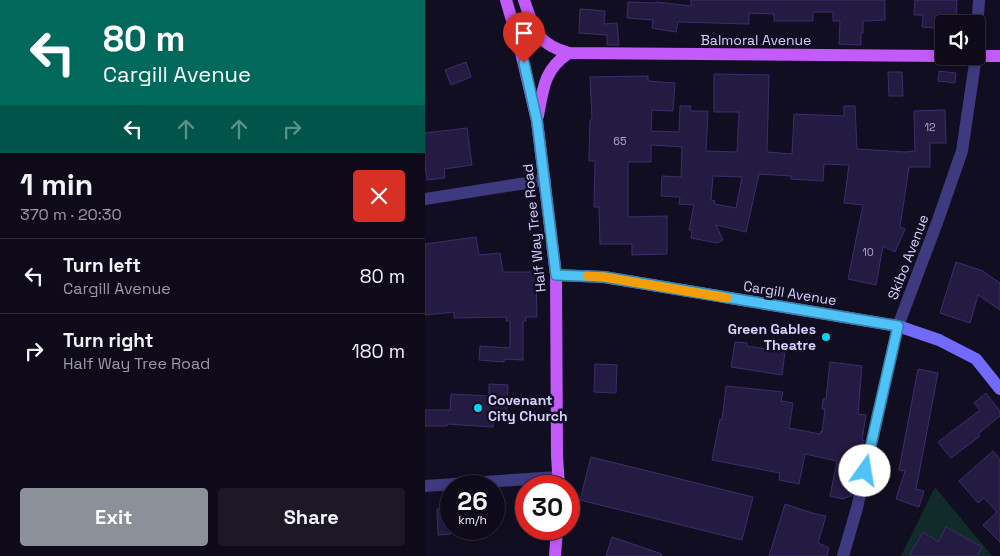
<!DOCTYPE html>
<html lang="en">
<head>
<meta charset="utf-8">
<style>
	:root { --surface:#0e0a19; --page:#1c1826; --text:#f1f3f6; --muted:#9b9aa2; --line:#2e2b38; --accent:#8c9099 }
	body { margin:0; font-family:"Space Grotesk",sans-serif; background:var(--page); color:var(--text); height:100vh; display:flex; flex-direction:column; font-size:19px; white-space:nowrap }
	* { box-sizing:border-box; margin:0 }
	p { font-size:16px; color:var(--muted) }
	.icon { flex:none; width:28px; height:28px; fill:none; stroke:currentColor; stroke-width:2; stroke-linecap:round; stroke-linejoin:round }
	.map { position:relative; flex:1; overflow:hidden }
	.drawer { display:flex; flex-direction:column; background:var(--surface); width:425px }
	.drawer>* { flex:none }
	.guide { background:#00695c; color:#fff; overflow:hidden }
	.controls { position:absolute; left:510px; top:15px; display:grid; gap:10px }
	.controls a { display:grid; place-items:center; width:50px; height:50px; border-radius:5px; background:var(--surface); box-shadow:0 2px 8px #0003,0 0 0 1px var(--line); font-size:25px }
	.speed { position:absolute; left:15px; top:475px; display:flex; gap:10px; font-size:25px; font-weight:700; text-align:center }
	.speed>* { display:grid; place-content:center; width:65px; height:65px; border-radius:50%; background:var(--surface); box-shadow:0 2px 8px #0003,0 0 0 1px var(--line); line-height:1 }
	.speed small { font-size:12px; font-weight:400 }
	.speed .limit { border:8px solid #d22; background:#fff; color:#111 }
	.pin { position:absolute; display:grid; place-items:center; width:42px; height:42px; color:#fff; margin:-51px -21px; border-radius:50% 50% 50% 0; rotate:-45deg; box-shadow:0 0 5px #0007 }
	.pin .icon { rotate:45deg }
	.me { position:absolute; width:55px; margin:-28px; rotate:13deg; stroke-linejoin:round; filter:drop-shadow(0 0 4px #0008) }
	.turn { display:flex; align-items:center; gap:18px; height:105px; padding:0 20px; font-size:22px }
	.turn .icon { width:65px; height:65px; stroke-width:2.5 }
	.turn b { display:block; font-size:35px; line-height:42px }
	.lanes { display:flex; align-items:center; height:48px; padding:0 20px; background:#0003; justify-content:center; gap:25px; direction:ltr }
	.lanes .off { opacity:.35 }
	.round { display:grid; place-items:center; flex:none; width:52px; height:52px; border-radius:5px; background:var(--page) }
	.head { display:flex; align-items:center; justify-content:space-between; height:85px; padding:0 20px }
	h1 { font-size:30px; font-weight:700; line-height:38px }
	.cta { display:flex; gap:10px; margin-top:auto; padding:10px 20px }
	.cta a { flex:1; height:58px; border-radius:5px; background:var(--accent); color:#fff; font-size:20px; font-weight:700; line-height:58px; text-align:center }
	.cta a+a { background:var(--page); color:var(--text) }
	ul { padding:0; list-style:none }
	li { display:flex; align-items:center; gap:15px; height:75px; padding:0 20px; border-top:1px solid var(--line) }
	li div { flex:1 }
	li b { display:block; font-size:19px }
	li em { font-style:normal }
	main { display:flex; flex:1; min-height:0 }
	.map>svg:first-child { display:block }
	.green { fill:#112b2b }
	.building { fill:#241b42; stroke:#3c2d6d; fill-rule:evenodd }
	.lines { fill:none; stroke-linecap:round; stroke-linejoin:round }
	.minor { stroke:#3f3a7f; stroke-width:12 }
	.tertiary { stroke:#3f3a7f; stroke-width:12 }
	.secondary { stroke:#726afb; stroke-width:12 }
	.primary { stroke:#c35afa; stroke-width:12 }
	.route-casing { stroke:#337fa1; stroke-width:12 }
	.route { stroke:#4fc3f7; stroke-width:9 }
	.slow { stroke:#f59e0b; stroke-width:9 }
	.poi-dot { fill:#07d4f2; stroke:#120e21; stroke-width:2 }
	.labels { text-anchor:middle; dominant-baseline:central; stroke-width:5; stroke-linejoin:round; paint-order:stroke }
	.number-label { font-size:11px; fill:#aaa3cf }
	.street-label { font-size:14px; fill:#d7d0fe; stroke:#120e21 }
	.poi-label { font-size:14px; font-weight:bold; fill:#d7d0fe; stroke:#120e21; text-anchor:end }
</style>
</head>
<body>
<main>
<section class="drawer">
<div class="guide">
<div class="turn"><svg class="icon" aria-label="left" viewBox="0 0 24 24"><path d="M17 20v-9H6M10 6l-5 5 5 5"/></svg><div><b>80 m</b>Cargill Avenue</div></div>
<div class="lanes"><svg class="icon" aria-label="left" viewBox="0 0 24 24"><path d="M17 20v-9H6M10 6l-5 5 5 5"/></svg><svg class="icon off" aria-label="ahead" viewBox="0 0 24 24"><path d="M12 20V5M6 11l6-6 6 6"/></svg><svg class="icon off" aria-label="ahead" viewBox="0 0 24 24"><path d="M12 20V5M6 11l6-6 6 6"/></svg><svg class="icon off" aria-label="right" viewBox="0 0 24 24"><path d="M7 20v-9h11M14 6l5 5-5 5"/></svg></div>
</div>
<div class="head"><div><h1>1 min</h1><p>370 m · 20:30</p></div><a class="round" style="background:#d93025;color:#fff"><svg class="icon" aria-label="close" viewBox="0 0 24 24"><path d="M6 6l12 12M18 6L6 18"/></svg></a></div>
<ul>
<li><svg class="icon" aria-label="left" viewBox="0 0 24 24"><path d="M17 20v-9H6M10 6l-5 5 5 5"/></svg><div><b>Turn left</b><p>Cargill Avenue</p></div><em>80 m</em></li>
<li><svg class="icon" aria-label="right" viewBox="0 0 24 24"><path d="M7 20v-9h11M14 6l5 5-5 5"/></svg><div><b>Turn right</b><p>Half Way Tree Road</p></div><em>180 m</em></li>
</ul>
<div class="cta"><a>Exit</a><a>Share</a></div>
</section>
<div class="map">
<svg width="575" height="556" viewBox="0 0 575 556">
	<rect width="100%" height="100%" fill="#120e21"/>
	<!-- green -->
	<polygon class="green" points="510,487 567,556 552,556 557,547 521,527 512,544 534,556 476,556"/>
	<!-- building -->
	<g class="building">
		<polygon points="266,0 460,0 460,20 438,21 438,33 436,33 436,45 414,44 415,21 408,21 408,12 388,12 388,21 349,21 349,14 324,13 324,24 253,22 251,32 227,28 228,20 202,18 203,2 231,3 231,2 266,6"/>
		<polygon points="490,0 532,0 531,18 521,18 519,29 497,27 498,15 489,15"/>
		<polygon points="155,9 180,11 179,24 192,23 194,45 182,45 182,35 154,33"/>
		<polygon points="41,62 46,77 26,85 20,70"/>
		<polygon points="514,71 531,73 530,83 513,81"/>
		<polygon points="463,72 477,72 478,96 464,96"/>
		<path d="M289 74 344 75 342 152 367 154 369 114 419 116V106H430L432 149 480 152 490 151 489 111 520 110 521 143H505V167H484L475 227 480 229 470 252 458 246 451 285 423 279 438 205 419 203 424 165 399 164 398 181 366 179V176L334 174 321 232 291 225 298 240 292 243 266 238 267 231 264 230 269 205 254 204 255 197 236 196 237 176 256 177 257 147 226 145V162H203V217L242 216V254L207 255V244H175L174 207H169L170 161H164L165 120H167L165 77 223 76V81L250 83 248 111 227 110 226 131 254 132 255 106H266L265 111H283L281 151 312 152 314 112H289ZM288 176 317 177 311 208 289 204 290 201 286 200Z"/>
		<polygon points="42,128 47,165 19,169 20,178 2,180 0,163 0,133"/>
		<polygon points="51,237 54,255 75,253 78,272 111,272 112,317 101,317 101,321 98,321 98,360 79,359 79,362 54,360 55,346 85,348 85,321 81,321 81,317 29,318 29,312 0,315 0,244"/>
		<polygon points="531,262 558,271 575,283 575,310 553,295 545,323 515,313"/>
		<polygon points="310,342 322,343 322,346 360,352 357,375 306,367"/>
		<polygon points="405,362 437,366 433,414 441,415 437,440 439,440 427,495 418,499 405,496 412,461 380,454 374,484 354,480 355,473 287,460 295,419 297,420 301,386 358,392 356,401 368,403 364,428 395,434 396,431 397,432 400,409 397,409 398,399 401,399"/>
		<polygon points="170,364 192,365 191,393 169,392"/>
		<polygon points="493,369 513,373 491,489 499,491 494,507 471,499 480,471 474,470"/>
		<polygon points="64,384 83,385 81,420 68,420 68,427 22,424 22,426 0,426 0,410 25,410 26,394 64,396"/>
		<polygon points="561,393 575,411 575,416 553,434 555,436 526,458 513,442 555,410 549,403"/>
		<polygon points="568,451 575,459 575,542 558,525 572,512 559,498 553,503 534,481"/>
		<polygon points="166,457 328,497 317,540 155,500"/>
		<polygon points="360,504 387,513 401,516 393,543 404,548 402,556 344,556"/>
		<polygon points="26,508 26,534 13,535 12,509"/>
		<polygon points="521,527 557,547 552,556 484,556 498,532 513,542"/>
		<polygon points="187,537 237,554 236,556 181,556"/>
	</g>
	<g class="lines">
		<!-- minor -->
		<g class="minor">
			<polyline points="551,44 554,0"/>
			<polyline points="0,486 133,477"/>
			<polyline points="418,556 432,508 473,326 513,220 537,151 551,56"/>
		</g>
		<!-- tertiary -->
		<polyline class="tertiary" points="0,199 120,180"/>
		<!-- secondary -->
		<polyline class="secondary" points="131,275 179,277 473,326 514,340 551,359 575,389"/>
		<!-- primary -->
		<g class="primary">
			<polyline points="81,0 94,44 112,121 131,275 132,456 134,486"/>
			<path d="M99 0C109 29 111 44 144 53L519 56"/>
			<polyline points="551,56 575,56"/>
			<path d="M113 116C118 89 119 69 144 53"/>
			<polyline points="130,556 132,529"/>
		</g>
	</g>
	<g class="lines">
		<defs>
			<polyline id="route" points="99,63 112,121 131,275 179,277 473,326 440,471"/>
		</defs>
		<!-- route casing -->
		<use href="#route" class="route-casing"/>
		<!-- route -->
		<use href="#route" class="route"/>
		<!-- slow -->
		<polyline class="slow" points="162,276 179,277 302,298"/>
	</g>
	<!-- markers -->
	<g class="poi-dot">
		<circle cx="401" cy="337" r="5"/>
		<circle cx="53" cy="408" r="5"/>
	</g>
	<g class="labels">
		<!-- number labels -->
		<g class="number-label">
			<text x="505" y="127">12</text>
			<text x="195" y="141">65</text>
			<text x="443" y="252">10</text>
		</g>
		<!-- street labels -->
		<g class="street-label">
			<text x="331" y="40">Balmoral Avenue</text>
			<text transform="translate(109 228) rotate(-96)">Half Way Tree Road</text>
			<text transform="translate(483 257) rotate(-69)">Skibo Avenue</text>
			<text transform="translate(365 293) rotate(9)">Cargill Avenue</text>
		</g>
		<!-- poi labels -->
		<g class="poi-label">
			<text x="391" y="329">Green Gables<tspan x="391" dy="16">Theatre</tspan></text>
			<text x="63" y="400" text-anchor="start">Covenant<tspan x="63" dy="16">City Church</tspan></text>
		</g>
	</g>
</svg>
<div class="controls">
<a><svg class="icon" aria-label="sound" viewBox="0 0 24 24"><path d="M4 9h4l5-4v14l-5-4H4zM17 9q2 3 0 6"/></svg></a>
</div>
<div class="speed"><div>26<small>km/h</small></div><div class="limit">30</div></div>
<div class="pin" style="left:99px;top:63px;background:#d93025"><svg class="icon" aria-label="arrive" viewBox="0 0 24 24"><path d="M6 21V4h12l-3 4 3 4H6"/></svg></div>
<svg class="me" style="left:440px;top:471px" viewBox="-20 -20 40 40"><circle r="19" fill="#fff"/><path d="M0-13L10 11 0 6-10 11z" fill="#4fc3f7"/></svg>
</div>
</main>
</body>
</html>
